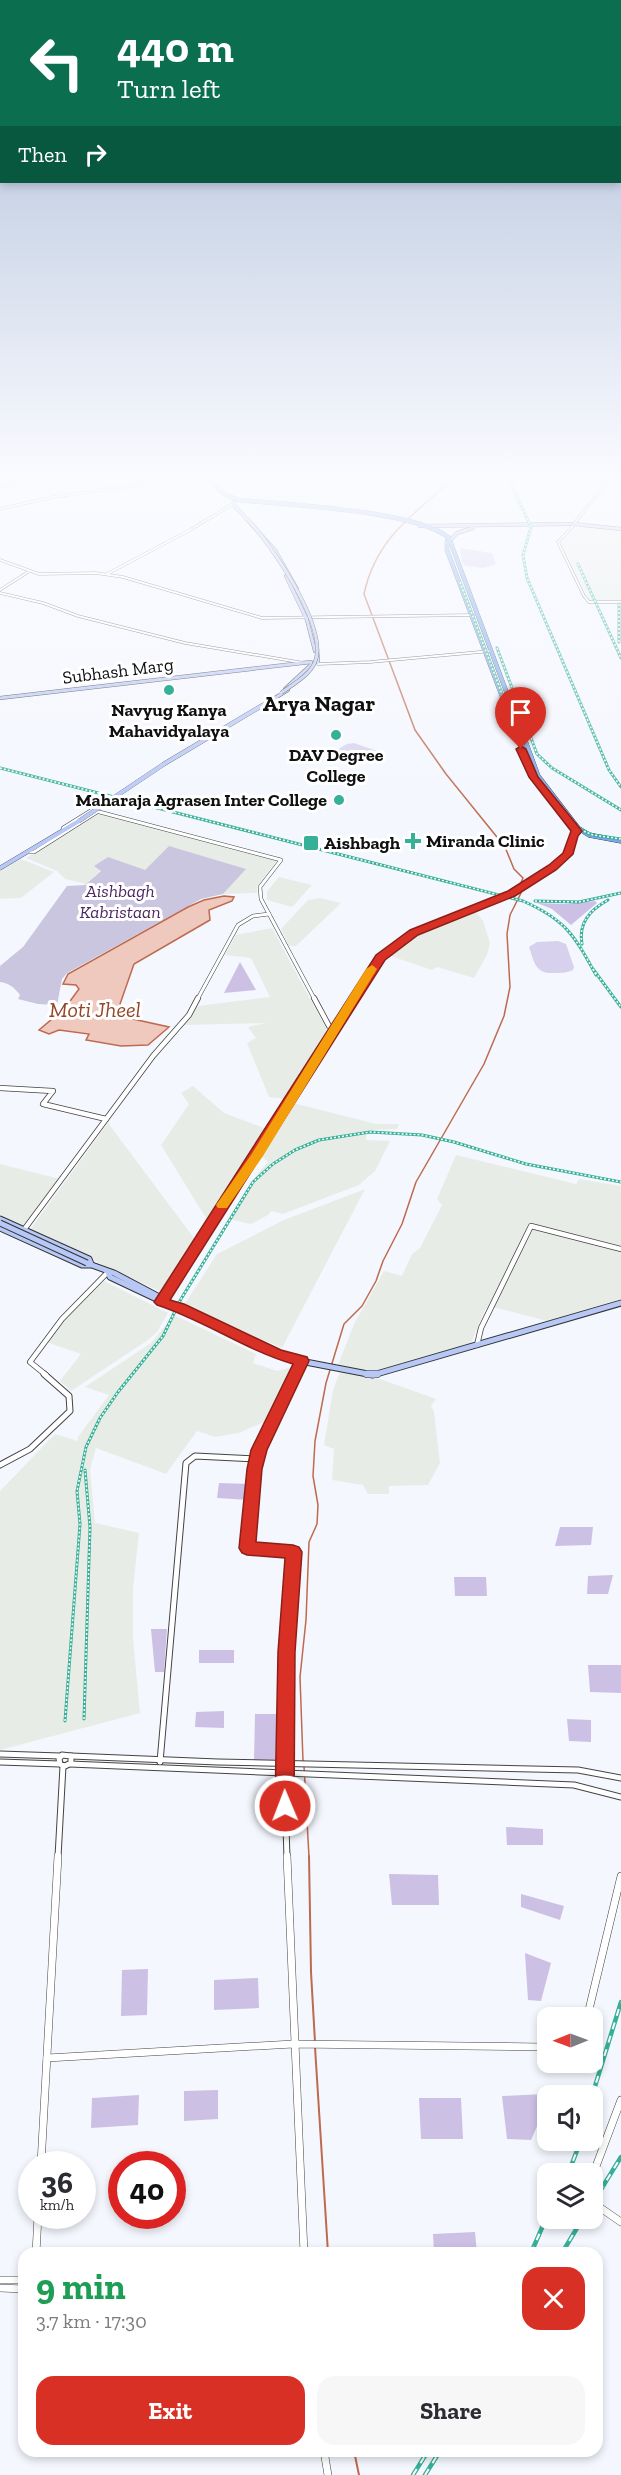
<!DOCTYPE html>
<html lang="en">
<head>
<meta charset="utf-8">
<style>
	:root { --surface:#fff; --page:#f7f7f7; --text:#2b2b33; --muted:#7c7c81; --accent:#d93025 }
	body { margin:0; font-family:"Zilla Slab",serif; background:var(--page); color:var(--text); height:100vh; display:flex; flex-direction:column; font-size:22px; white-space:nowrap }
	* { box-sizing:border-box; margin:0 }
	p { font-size:20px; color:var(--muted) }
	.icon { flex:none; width:33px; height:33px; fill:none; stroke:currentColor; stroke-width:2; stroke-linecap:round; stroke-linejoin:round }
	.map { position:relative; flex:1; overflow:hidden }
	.sheet { position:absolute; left:18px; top:2247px; width:585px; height:210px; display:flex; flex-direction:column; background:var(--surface); border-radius:18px; box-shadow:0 3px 9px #0003 }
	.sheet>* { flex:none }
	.banner { position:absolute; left:0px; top:0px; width:621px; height:183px; box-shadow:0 3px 9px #0003; background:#0b6e4f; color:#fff; overflow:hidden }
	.needle { width:39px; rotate:269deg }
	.fabs { position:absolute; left:537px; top:2007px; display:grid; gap:12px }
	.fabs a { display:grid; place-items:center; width:66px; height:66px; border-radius:12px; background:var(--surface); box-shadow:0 3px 9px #0003; font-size:30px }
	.speed { position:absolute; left:18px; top:2151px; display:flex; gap:12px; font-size:30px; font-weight:700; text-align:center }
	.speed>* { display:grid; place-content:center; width:78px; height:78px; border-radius:50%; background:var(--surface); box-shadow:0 3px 9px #0003; line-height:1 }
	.speed small { font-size:15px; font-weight:400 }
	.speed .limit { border:9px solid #d22; background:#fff; color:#111 }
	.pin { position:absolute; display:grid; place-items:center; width:51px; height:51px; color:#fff; margin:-62px -26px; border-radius:50% 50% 50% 0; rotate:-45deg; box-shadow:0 0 6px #0007 }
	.pin .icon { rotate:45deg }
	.me { position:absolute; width:66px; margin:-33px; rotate:359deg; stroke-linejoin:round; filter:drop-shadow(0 0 4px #0008) }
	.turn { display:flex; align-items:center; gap:21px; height:126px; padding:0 18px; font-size:27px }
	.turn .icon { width:78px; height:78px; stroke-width:2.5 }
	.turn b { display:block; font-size:42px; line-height:51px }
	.then { display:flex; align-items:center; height:57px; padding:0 18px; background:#0003; gap:12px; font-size:22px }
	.round { display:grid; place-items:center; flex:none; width:63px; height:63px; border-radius:18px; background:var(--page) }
	.summary { display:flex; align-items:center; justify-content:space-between; height:102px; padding:0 18px }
	h1 { font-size:36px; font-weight:700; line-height:45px; color:#1e9e55 }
	.cta { display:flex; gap:12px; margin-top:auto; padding:12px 18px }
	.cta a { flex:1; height:69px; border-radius:18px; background:var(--accent); color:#fff; font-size:24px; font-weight:700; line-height:69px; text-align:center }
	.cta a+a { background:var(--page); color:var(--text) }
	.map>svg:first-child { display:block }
	.industrial { fill:#e7ede6 }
	.green { fill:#cdc0e5 }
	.cemetery { fill:#cac6df }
	.pitch { fill:#d7d1ed }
	.water { fill:#efc9be; stroke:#be6a4e; stroke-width:1.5 }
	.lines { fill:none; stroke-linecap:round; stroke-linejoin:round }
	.stream-far1 { stroke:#be6a4e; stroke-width:1.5 }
	.stream { stroke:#be6a4e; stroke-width:2 }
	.tertiary-far4-casing { stroke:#434343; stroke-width:3 }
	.tertiary-far3-casing { stroke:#434343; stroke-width:4 }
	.tertiary-far2-casing { stroke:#434343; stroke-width:6 }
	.tertiary-far1-casing { stroke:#434343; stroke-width:7 }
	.tertiary-casing { stroke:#434343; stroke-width:8 }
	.secondary-far3-casing { stroke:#323232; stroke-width:4 }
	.secondary-far2-casing { stroke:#323232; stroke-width:4.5 }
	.secondary-far1-casing { stroke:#323232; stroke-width:7 }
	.secondary-casing { stroke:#323232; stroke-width:8 }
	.primary-far1-casing { stroke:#212121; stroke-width:4.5 }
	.primary-casing { stroke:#212121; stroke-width:5 }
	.tertiary-far4 { stroke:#fff; stroke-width:2 }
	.tertiary-far3 { stroke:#fff; stroke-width:3 }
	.tertiary-far2 { stroke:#fff; stroke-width:4.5 }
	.tertiary-far1 { stroke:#fff; stroke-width:5 }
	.tertiary { stroke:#fff; stroke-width:7 }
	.secondary-far3 { stroke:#b7c7f6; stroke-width:3 }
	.secondary-far2 { stroke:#b7c7f6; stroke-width:4 }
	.secondary-far1 { stroke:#b7c7f6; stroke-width:5 }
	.secondary { stroke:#b7c7f6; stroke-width:7 }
	.primary-far1 { stroke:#79a5e9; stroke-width:4 }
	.primary { stroke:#79a5e9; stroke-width:4.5 }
	.rail-far1-casing { stroke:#37b098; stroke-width:3 }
	.rail-casing { stroke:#37b098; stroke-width:4.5 }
	.rail-far1 { stroke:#fff; stroke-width:1.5; stroke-dasharray:2; stroke-linecap:butt }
	.rail { stroke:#fff; stroke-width:2; stroke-dasharray:7; stroke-linecap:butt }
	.tertiary-bridge-casing { stroke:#434343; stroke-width:4; stroke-linecap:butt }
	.secondary-bridge-far2-casing { stroke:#323232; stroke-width:4; stroke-linecap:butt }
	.secondary-bridge-far1-casing { stroke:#323232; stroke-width:4.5; stroke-linecap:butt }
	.secondary-bridge-casing { stroke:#323232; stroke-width:7; stroke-linecap:butt }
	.tertiary-bridge { stroke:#fff; stroke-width:3 }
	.secondary-bridge-far2 { stroke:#b7c7f6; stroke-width:3 }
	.secondary-bridge-far1 { stroke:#b7c7f6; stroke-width:4 }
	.secondary-bridge { stroke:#b7c7f6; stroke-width:5 }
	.route { fill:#d93025; stroke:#8d1f18; stroke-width:1.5 }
	.slow { fill:#f59e0b }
	.poi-dot { fill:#37b098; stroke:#fff; stroke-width:2 }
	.labels { text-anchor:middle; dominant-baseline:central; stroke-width:6; stroke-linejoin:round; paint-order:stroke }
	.far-street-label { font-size:18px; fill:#101010; stroke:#fff }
	.far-poi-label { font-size:18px; font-weight:bold; fill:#101010; stroke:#fff }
	.far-park-label { font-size:18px; font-style:italic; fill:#4c2761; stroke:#fff }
	.far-district-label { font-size:22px; font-weight:bold; fill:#101010; stroke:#fff }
	.water-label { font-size:22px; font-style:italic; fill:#944627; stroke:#fff }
</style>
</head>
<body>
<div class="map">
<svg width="621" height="2475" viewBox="0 0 621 2475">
	<rect width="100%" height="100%" fill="#f4f7fe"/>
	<!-- industrial -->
	<g class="industrial">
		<polygon points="585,527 621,530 621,601 589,600 560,544 573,528"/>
		<polygon points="98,813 277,860 257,887 257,893 223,894 245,869 145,870 94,866 101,870 86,884 65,879 57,871 26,858"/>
		<polygon points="21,859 54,872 21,898 0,899 0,871"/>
		<polygon points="279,877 312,885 292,907 267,900 267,891"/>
		<polygon points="320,898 341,903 296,946 289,946 281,929 308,900"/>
		<polygon points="476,912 483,921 490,943 487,955 474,978 437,967 432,970 388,955 411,938"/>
		<polygon points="272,928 328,1032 286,1099 269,1097 247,1043 256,1038 248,1027 266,1023 184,1025 197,1006 270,997 251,958 225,955 236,935"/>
		<polygon points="193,1086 224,1113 269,1130 209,1223 161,1145 189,1104 181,1093"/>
		<polygon points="293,1103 376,1124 399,1124 397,1129 367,1130 366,1140 390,1141 375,1171 359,1185 283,1214 271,1211 268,1215 251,1224 229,1219 259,1172 268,1162 261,1156"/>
		<polygon points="108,1123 197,1242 164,1293 29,1231"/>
		<polygon points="456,1155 576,1184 579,1179 621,1186 621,1299 547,1321 497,1308 486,1308 470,1345 373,1372 338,1365 354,1324 384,1271 402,1276 412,1254 420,1248 442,1205 437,1199"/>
		<polygon points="0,1164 60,1179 23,1228 0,1218"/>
		<polygon points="365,1189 282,1348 184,1305 217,1254 284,1220"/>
		<polygon points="104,1281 168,1313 157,1332 148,1340 71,1391 60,1381 81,1354 46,1342 63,1321"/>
		<polygon points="174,1315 256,1354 253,1363 277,1371 295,1366 271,1419 239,1433 215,1437 197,1431 166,1474 96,1448 90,1469 95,1523 139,1533 133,1589 133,1638 140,1713 0,1750 0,1491 55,1434 78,1441 78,1437 109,1395 85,1387 151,1343"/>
		<polygon points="340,1372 383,1380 436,1399 431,1406 434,1412 440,1463 428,1485 389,1486 389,1494 368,1494 363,1485 332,1480 334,1449 324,1445 333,1390"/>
	</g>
	<!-- green -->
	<g class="green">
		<polygon points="595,901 597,903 571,925 552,909 537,903 566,904"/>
		<polygon points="240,962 256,990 224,993"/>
		<polygon points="219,1483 250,1484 249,1500 217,1498"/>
		<polygon points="560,1527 593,1527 591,1545 555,1546"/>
		<polygon points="613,1575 608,1594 587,1594 588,1576"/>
		<polygon points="454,1577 486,1577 487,1596 455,1596"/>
		<polygon points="151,1629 167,1629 164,1672 155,1672"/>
		<rect x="199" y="1650" width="35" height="13"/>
		<polygon points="588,1665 621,1665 621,1693 590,1692"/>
		<polygon points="224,1711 224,1728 195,1727 196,1712"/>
		<polygon points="255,1714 281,1714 281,1761 254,1761"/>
		<polygon points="567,1719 591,1720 591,1742 569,1741"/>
		<polygon points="506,1827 543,1829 543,1845 507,1845"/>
		<polygon points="389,1874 438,1875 439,1905 392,1905"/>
		<polygon points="521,1894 564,1906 560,1920 521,1907"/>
		<polygon points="525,1953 551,1963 541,2001 528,2000"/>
		<polygon points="148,1969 147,2015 121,2016 122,1970"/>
		<polygon points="258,1978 259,2008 214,2010 214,1980"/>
		<polygon points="218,2090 218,2119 184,2121 184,2091"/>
		<polygon points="546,2094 547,2104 531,2140 507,2139 502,2096"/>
		<polygon points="139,2095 138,2125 91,2128 92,2098"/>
		<polygon points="419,2098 461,2098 463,2139 421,2139"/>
		<polygon points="475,2232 477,2253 434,2253 433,2234"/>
	</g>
	<!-- cemetery -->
	<path class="cemetery" d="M169 846 246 869 223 894 201 899 67 973 62 979 57 1005 38 1004 18 999 20 995C15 988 9 983 0 982V966L23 947 67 886 85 885 101 871 94 866 108 857 145 870Z"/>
	<!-- pitch -->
	<g class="pitch">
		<polygon points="460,548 492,553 496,564 484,568 465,566 462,562"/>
		<path d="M354 743 377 751 380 754C362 766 355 763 337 753V750L347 744Z"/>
		<path d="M558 941 566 944 574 967 573 970C567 973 560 973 553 973 535 974 534 961 529 947L537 942Z"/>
	</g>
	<!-- water -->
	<polygon class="water" points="224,896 234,897 232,901 209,910 210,920 134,964 120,1004 133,1019 169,1027 148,1045 121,1046 86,1040 89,1034 59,1030 49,1034 39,1030 65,1008 79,989 76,985 63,984 68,974 188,907 204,900"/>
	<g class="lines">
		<!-- stream-far1 -->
		<g class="stream-far1">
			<path d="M303 1761 300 1677 306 1620 309 1542 317 1524 318 1505 313 1476 315 1441 326 1383 344 1324 362 1306 376 1281 383 1261 402 1224 416 1182 484 1064 504 1016 510 987 507 934 510 915 522 891 520 885 523 878 514 869 505 847 446 774 415 730 364 594C376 538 414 514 454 478"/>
			<polyline points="304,1766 309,1857"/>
		</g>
		<!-- stream -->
		<g class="stream">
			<polyline points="309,1856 311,1972 315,2042"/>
			<polyline points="315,2047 328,2253"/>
			<polyline points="354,2451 359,2475"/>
		</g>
		<defs>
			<g id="tertiary-far4">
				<polyline points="0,488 29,478"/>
				<polyline points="0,509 53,497 186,478"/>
				<polyline points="574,524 605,484 604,478"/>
				<polyline points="573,526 558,542 584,596 589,602 621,602"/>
				<polyline points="0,560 39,574 96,573 123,577 262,618 473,615"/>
				<polyline points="107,574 190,530 233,504"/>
				<polyline points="0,590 28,572"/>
				<polyline points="0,593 43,603 78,616 185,643 304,663"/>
				<polyline points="318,664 370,662 491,651"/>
			</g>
			<g id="tertiary-far3">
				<polyline points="63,828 92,810 281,860 260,887 261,899 315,1000"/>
				<polyline points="29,852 34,852 97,812"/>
				<path d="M559 863C568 853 569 836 580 829"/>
				<polyline points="197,1000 238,925 253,916 269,914"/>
				<polyline points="352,1000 373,966 405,938 448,919"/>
			</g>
			<g id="tertiary-far2">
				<polyline points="314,998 329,1026 334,1029"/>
				<polyline points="0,1088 53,1091 43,1104 106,1119"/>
				<polyline points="23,1231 153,1056 189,1015 198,998"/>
				<polyline points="162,1301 241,1175 256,1156 353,998"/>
				<polyline points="165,1302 237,1187"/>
				<polyline points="477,1345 481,1328 531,1226 621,1249"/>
				<polyline points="46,1375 30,1362 62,1319 108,1272"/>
				<polyline points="294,1375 301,1361"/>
			</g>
			<g id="tertiary-far1">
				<polyline points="0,1465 30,1449 70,1411 69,1396 44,1374"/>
				<polyline points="0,1754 60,1756"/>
				<polygon points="62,1755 71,1756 71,1763 65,1766 60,1764 59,1759"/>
				<polyline points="71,1756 218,1762 578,1770 621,1778"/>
				<polyline points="0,1762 60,1764"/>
				<polyline points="160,1762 186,1463 195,1456 257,1459"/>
				<polyline points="70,1764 574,1785 621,1797"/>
				<polyline points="58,1857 63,1766"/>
				<path d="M287 1857C283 1755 287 1654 293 1552L247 1548 259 1450 295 1374"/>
			</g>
			<g id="tertiary">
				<polyline points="287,1856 304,2253"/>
				<polyline points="587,2018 621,1876"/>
				<polyline points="47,2058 293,2044 542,2047 548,2050"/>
				<polyline points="41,2164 58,1856"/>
				<polyline points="592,2177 621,2100"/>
				<polyline points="592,2202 621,2222"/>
				<polyline points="36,2253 38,2216"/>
				<polyline points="0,2280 24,2280"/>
				<polyline points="0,2288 24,2289"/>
				<polyline points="324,2451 328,2475"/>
			</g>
			<g id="secondary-far3">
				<polyline points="234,502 233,504 275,550 297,589"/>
				<polyline points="574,524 621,529"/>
				<polyline points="420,526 571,524"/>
				<polyline points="450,541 457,533 473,528"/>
				<polyline points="286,576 307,620 315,651"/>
				<polyline points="317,648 318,662"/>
				<polyline points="285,689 312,664"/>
				<polyline points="0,698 311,662"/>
				<polyline points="260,707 288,690"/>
			</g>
			<g id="secondary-far2">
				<polyline points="164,764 263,705"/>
				<polyline points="0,868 79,821"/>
			</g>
			<g id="secondary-far1">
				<polyline points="0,1219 89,1259 91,1264"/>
				<polyline points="0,1228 82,1265 90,1265"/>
				<polyline points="89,1264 114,1273 169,1302"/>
				<polyline points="108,1272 110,1277 165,1303 188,1311"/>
				<polyline points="185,1310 290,1359 373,1375 621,1303"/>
			</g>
			<polyline id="secondary" points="367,1374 377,1374"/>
			<g id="primary-far1">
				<path d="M207 478 224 494 239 500C284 504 418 511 449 538L512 707"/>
				<polyline points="447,541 447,550 506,707"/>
			</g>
			<g id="primary">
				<polyline points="505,705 529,768 572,828"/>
				<polyline points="512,705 538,776 578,828 589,835 621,841"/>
			</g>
		</defs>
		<!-- tertiary-far4 casing -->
		<use href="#tertiary-far4" class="tertiary-far4-casing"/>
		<!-- tertiary-far3 casing -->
		<use href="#tertiary-far3" class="tertiary-far3-casing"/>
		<!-- tertiary-far2 casing -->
		<use href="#tertiary-far2" class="tertiary-far2-casing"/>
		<!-- tertiary-far1 casing -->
		<use href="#tertiary-far1" class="tertiary-far1-casing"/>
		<!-- tertiary casing -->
		<use href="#tertiary" class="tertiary-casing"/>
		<!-- secondary-far3 casing -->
		<use href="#secondary-far3" class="secondary-far3-casing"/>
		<!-- secondary-far2 casing -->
		<use href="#secondary-far2" class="secondary-far2-casing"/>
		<!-- secondary-far1 casing -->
		<use href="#secondary-far1" class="secondary-far1-casing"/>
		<!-- secondary casing -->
		<use href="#secondary" class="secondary-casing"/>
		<!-- primary-far1 casing -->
		<use href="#primary-far1" class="primary-far1-casing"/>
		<!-- primary casing -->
		<use href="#primary" class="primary-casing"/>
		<!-- tertiary-far4 -->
		<use href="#tertiary-far4" class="tertiary-far4"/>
		<!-- tertiary-far3 -->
		<use href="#tertiary-far3" class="tertiary-far3"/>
		<!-- tertiary-far2 -->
		<use href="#tertiary-far2" class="tertiary-far2"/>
		<!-- tertiary-far1 -->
		<use href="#tertiary-far1" class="tertiary-far1"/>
		<!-- tertiary -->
		<use href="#tertiary" class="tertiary"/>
		<!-- secondary-far3 -->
		<use href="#secondary-far3" class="secondary-far3"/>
		<!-- secondary-far2 -->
		<use href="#secondary-far2" class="secondary-far2"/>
		<!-- secondary-far1 -->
		<use href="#secondary-far1" class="secondary-far1"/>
		<!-- secondary -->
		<use href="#secondary" class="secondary"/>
		<!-- primary-far1 -->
		<use href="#primary-far1" class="primary-far1"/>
		<!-- primary -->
		<use href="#primary" class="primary"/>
		<defs>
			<g id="rail-far1">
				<polyline points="508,478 531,527 523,555 527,578 609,770 621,787"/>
				<polyline points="578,564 621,658"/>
				<polyline points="460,582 532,774 571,826 593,835 621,839"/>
				<polyline points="619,604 619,642"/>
				<polyline points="497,648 537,754 552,768 621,810"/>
				<path d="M0 768 523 901C566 920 574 935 596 975"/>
				<polyline points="535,901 579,902 621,893"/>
				<path d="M582 944C578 923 590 910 608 900"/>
				<polyline points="593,969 621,1007"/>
				<polyline points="84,1719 90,1527 85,1470"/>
				<polyline points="65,1721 80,1524 77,1491 86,1447 100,1418 118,1392 163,1336 181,1299 253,1182 273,1164 295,1150 319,1140 370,1132 422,1135 454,1142 526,1164 621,1182"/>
			</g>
			<g id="rail">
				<polyline points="592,2096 621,2002"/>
				<polyline points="568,2174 581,2140"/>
				<polyline points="592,2204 621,2157"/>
				<polyline points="531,2253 548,2214"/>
				<polyline points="562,2253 583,2218"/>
				<polyline points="413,2475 428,2451"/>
				<polyline points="425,2475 440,2451"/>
			</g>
		</defs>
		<!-- rail-far1 casing -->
		<use href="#rail-far1" class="rail-far1-casing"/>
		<!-- rail casing -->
		<use href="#rail" class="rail-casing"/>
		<!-- rail-far1 -->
		<use href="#rail-far1" class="rail-far1"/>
		<!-- rail -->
		<use href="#rail" class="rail"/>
		<defs>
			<polyline id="tertiary-bridge" points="448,919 512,893 559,863"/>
			<path id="secondary-bridge-far2" d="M247 519C270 542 329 628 315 662 310 675 292 685 281 693"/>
			<polyline id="secondary-bridge-far1" points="79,821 164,764"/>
			<polyline id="secondary-bridge" points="0,1223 87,1263"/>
		</defs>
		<!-- tertiary-bridge casing -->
		<use href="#tertiary-bridge" class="tertiary-bridge-casing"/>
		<!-- secondary-bridge-far2 casing -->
		<use href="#secondary-bridge-far2" class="secondary-bridge-far2-casing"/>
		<!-- secondary-bridge-far1 casing -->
		<use href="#secondary-bridge-far1" class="secondary-bridge-far1-casing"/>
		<!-- secondary-bridge casing -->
		<use href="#secondary-bridge" class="secondary-bridge-casing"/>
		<!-- tertiary-bridge -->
		<use href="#tertiary-bridge" class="tertiary-bridge"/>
		<!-- secondary-bridge-far2 -->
		<use href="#secondary-bridge-far2" class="secondary-bridge-far2"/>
		<!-- secondary-bridge-far1 -->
		<use href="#secondary-bridge-far1" class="secondary-bridge-far1"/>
		<!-- secondary-bridge -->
		<use href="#secondary-bridge" class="secondary-bridge"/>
	</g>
	<!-- sky -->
	<linearGradient id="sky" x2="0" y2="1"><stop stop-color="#abbcd7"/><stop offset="0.58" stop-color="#fafbff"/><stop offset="1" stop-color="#fafbff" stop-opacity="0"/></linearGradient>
	<rect width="621" height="824" fill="url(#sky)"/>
	<!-- route -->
	<path class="route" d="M521 746 526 749 538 777 582 831 578 836 573 854 556 870 515 896 418 935 385 960 170 1300 184 1304 281 1350 307 1357 309 1361 267 1450 262 1469 256 1542 293 1545 299 1547 302 1552 295 1652 294 1806 291 1812 285 1815 278 1812 275 1806 278 1652 285 1558 247 1555 242 1553 239 1548 247 1469 251 1450 293 1364C245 1350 204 1320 157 1305L154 1302 376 955 410 930 508 891 549 865 563 853 571 831 529 777 516 749Z"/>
	<!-- slow -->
	<polygon class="slow" points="372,965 377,969 263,1156 227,1208 218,1208 216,1205 218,1202 251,1155 366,969"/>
	<!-- markers -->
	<g class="poi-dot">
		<circle cx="169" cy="690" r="6"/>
		<circle cx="336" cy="735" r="6"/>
		<circle cx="339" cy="800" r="6"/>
		<path d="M410 832h6v6h6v6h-6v6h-6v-6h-6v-6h6z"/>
		<rect x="303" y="835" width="16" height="16" rx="3"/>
	</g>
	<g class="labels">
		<!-- far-street labels -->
		<g class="far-street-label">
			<text transform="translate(118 671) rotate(-7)">Subhash Marg</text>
		</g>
		<!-- far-poi labels -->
		<g class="far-poi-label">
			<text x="169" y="710">Navyug Kanya<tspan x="169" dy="21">Mahavidyalaya</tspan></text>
			<text x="336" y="755">DAV Degree<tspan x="336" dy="21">College</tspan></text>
			<text x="327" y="800" text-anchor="end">Maharaja Agrasen Inter College</text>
			<text x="426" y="841" text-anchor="start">Miranda Clinic</text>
			<text x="324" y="843" text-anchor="start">Aishbagh</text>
		</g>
		<!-- far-park labels -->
		<g class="far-park-label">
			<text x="120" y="891">Aishbagh<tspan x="120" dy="21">Kabristaan</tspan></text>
		</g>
		<!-- far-district labels -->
		<g class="far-district-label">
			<text x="319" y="703">Arya Nagar</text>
		</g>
		<!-- water labels -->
		<g class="water-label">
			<text x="95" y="1009">Moti Jheel</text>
		</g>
	</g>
</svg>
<div class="fabs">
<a><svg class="needle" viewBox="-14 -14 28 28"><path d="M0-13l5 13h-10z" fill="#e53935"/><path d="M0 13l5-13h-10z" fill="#7c7c81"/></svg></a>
<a><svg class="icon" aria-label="sound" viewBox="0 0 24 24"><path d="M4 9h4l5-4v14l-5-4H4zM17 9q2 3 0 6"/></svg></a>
<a><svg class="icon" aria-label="layers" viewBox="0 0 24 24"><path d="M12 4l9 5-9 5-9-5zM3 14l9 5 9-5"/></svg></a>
</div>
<div class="speed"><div>36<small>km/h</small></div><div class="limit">40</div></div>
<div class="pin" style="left:521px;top:749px;background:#d93025"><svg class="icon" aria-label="arrive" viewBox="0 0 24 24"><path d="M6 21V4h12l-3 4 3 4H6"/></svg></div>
<svg class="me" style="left:285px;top:1806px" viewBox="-20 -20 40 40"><circle r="17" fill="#d93025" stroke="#fff" stroke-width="3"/><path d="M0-11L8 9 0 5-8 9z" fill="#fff"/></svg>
<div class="banner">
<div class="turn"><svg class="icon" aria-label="left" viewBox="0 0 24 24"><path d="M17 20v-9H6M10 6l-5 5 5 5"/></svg><div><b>440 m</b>Turn left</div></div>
<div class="then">Then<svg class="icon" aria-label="right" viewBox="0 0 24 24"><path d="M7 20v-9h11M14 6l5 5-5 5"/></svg></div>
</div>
<section class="sheet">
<div class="summary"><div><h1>9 min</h1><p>3.7 km · 17:30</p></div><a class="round" style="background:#d93025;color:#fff"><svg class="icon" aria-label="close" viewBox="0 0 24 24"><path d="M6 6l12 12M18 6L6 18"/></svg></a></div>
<div class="cta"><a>Exit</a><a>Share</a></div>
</section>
</div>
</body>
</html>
